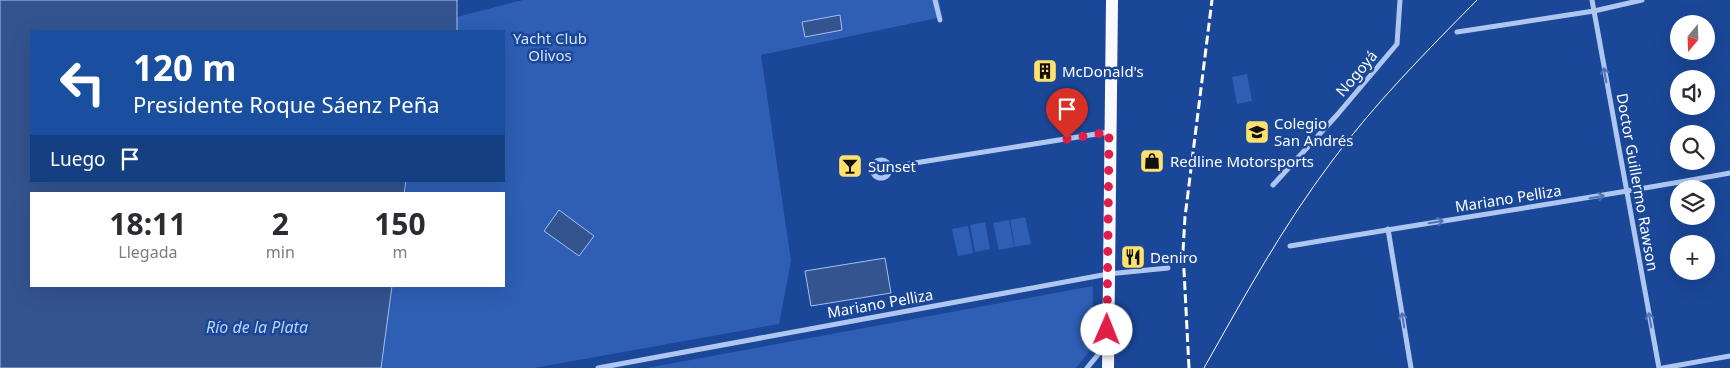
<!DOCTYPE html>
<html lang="es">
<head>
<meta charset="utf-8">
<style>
	:root { --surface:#fff; --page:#f2f2f3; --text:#2b2b33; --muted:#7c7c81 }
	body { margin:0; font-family:"Noto Sans",sans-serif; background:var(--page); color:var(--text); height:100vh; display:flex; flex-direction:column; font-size:19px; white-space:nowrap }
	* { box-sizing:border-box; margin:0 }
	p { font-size:16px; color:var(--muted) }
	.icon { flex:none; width:28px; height:28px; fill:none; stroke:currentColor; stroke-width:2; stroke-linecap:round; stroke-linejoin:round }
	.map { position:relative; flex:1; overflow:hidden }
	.side { position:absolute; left:30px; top:192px; width:475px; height:95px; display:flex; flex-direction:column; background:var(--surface); border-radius:0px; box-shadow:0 5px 20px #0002 }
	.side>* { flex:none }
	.banner { position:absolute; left:30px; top:30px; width:475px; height:152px; border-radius:0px; box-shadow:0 5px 20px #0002; background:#1a4fa0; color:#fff; overflow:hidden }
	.needle { width:32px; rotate:199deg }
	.tools { position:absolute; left:1670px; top:15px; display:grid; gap:10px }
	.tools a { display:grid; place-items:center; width:45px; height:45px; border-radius:50%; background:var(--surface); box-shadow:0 5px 20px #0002; font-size:25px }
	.pin { position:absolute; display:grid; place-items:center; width:42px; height:42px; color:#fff; margin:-51px -21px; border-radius:50% 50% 50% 0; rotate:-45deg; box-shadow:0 0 5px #0007 }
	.pin .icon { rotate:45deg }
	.me { position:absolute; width:55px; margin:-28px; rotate:1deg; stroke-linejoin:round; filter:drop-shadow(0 0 4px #0008) }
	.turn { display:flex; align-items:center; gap:18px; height:105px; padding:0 20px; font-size:22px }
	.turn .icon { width:65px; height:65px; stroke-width:2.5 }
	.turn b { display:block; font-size:35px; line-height:42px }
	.then { display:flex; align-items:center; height:48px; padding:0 20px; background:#0003; gap:10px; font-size:19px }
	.eta { display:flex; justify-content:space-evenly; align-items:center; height:85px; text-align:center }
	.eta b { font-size:30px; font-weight:700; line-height:35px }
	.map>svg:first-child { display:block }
	.green { fill:#2e5fb5 }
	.water { fill:#345490; stroke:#a2c1f2 }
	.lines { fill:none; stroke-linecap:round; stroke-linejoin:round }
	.minor { stroke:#afc7f0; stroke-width:5 }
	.primary { stroke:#f8faff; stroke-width:12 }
	.tram { stroke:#fff; stroke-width:1 }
	.rail { stroke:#fff; stroke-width:3; stroke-dasharray:9 4; stroke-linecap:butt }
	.oneway { stroke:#4e74b7 }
	.route { stroke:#e11d48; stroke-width:9; stroke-dasharray:0 16.2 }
	.labels { text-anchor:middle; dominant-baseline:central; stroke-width:5; stroke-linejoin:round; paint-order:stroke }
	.park-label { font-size:15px; fill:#d6e4fb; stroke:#1a4798 }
	.poi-label { font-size:15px; fill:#fff; stroke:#1a4798; text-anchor:start }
	.street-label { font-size:15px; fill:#fff; stroke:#1a4798 }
	.water-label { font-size:16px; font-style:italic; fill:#bcd2f7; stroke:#1a4798 }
</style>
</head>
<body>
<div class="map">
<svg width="1730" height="368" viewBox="0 0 1730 368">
	<rect width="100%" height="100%" fill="#1a4798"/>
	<!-- green -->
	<g class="green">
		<polygon points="523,0 939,0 942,17 761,55 791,261 779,324 534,368 381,368 392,286 504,286 504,194 404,194 406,181 504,181 504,31 457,31 457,17"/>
		<polygon points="1247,74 1252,101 1237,104 1232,77"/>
		<polygon points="1025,217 1031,244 1015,247 1010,220"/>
		<polygon points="1009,220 1014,247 999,250 993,223"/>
		<polygon points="985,222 990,249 975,252 970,225"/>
		<polygon points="968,226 973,253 958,256 952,229"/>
		<polygon points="1093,286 1092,348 1076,368 647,368"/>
	</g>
	<!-- water -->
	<g class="water">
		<polygon points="0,0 457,0 457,31 31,31 31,181 406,181 404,194 31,194 31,286 392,286 381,368 0,368"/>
		<polygon points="840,15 842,30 805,37 802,22"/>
		<polygon points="559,210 594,236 579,256 544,231"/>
		<polygon points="885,258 891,293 811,306 805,271"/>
	</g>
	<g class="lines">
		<!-- minor -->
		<g class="minor">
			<polyline points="935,0 940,20"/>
			<polyline points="1592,0 1659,368"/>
			<polyline points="1457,32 1594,11 1642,0"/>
			<circle cx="881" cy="169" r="9"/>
			<polyline points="890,171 896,166 1109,132"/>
			<polyline points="1273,185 1337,115 1397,44 1400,0"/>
			<polyline points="1388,229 1411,368"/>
			<path d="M1290 246C1437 221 1584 200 1730 173"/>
			<polyline points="598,368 1108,274 1168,268"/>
			<polyline points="1087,368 1106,345"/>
			<polyline points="1663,368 1730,356"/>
		</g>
		<!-- primary -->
		<polyline class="primary" points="1108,368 1112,0"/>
		<!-- tram -->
		<path class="tram" d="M1204 368C1244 297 1283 226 1332 161 1375 103 1426 52 1477 0"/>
		<!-- rail -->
		<polyline class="rail" points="1189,368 1183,251 1185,217 1212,0"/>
	</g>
	<!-- one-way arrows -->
	<defs><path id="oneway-shaft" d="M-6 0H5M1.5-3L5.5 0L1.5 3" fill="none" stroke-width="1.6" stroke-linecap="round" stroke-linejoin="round" transform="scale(1.25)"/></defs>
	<g class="oneway">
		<use href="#oneway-shaft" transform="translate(1605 75) rotate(-100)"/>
		<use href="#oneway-shaft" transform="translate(1597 197) rotate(-9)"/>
		<use href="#oneway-shaft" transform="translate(1436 222) rotate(-9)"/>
		<use href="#oneway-shaft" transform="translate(1403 320) rotate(-99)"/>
		<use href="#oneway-shaft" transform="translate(1650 320) rotate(-100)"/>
	</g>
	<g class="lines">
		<!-- route -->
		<polyline class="route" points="1067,139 1109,132 1107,330"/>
	</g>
	<!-- icons -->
	<defs>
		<symbol id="building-square" viewBox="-11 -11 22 22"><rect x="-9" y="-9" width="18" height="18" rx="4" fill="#ffe26e" stroke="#1a4798"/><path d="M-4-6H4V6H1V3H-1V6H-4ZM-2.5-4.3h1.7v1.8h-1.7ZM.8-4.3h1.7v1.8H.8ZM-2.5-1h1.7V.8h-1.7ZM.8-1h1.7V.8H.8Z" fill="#111"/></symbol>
		<symbol id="school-square" viewBox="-11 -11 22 22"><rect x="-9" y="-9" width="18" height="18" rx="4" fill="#ffe26e" stroke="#1a4798"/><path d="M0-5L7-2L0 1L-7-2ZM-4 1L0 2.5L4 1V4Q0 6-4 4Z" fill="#111"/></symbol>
		<symbol id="shop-square" viewBox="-11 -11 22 22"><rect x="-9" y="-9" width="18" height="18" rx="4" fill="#ffe26e" stroke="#1a4798"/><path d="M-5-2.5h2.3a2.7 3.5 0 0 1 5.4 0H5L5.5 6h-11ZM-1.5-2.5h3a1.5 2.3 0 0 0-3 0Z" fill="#111"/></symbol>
		<symbol id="bar-square" viewBox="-11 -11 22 22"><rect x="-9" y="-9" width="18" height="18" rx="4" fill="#ffe26e" stroke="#1a4798"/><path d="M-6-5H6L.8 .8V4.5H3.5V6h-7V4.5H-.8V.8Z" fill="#111"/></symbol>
		<symbol id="restaurant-square" viewBox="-11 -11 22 22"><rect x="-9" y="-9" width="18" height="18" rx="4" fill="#ffe26e" stroke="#1a4798"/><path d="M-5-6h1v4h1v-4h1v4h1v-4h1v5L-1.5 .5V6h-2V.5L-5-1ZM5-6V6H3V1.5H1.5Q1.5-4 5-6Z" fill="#111"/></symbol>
	</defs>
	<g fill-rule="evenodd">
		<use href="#building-square" x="1031" y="57" width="28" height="28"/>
		<use href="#school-square" x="1243" y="118" width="28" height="28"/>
		<use href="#shop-square" x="1138" y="147" width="28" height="28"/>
		<use href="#bar-square" x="836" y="152" width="28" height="28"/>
		<use href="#restaurant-square" x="1119" y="243" width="28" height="28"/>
	</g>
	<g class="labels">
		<!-- park labels -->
		<g class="park-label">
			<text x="550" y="38">Yacht Club<tspan x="550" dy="17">Olivos</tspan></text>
		</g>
		<!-- poi labels -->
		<g class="poi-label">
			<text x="1062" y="71">McDonald's</text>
			<text x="1274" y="123">Colegio<tspan x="1274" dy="17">San Andrés</tspan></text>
			<text x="1170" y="161">Redline Motorsports</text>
			<text x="868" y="166">Sunset</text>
			<text x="1150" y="257">Deniro</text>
		</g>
		<!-- street labels -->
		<g class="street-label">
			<text transform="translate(1356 73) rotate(-50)">Nogoyá</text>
			<text transform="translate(1638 182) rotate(80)">Doctor Guillermo Rawson</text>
			<text transform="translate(1508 198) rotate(-9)">Mariano Pelliza</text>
			<text transform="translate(880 303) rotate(-10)">Mariano Pelliza</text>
		</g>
		<!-- water labels -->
		<g class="water-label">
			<text x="257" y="327">Río de la Plata</text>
		</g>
	</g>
</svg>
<div class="tools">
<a><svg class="needle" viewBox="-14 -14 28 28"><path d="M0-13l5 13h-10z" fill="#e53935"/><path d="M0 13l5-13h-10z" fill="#7c7c81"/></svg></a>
<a><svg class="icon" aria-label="sound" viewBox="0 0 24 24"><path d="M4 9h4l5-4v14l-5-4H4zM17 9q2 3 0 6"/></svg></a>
<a><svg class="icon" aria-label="search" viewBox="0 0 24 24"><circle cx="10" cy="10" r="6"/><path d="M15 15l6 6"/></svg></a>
<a><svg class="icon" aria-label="layers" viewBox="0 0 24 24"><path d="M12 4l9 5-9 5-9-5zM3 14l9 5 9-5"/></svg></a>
<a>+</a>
</div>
<div class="pin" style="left:1067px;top:139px;background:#d93025"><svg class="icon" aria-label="arrive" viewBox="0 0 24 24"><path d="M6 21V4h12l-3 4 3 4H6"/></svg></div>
<svg class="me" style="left:1107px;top:330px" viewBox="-20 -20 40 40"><circle r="19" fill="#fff"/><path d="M0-13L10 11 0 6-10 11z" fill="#e11d48"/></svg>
<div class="banner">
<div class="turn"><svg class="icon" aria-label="left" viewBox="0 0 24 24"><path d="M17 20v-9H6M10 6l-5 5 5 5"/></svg><div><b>120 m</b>Presidente Roque Sáenz Peña</div></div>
<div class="then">Luego<svg class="icon" aria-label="arrive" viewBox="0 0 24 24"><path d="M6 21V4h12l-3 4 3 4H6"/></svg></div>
</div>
<section class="side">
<div class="eta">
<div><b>18:11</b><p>Llegada</p></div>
<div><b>2</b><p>min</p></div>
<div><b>150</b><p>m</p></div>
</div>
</section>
</div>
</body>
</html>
